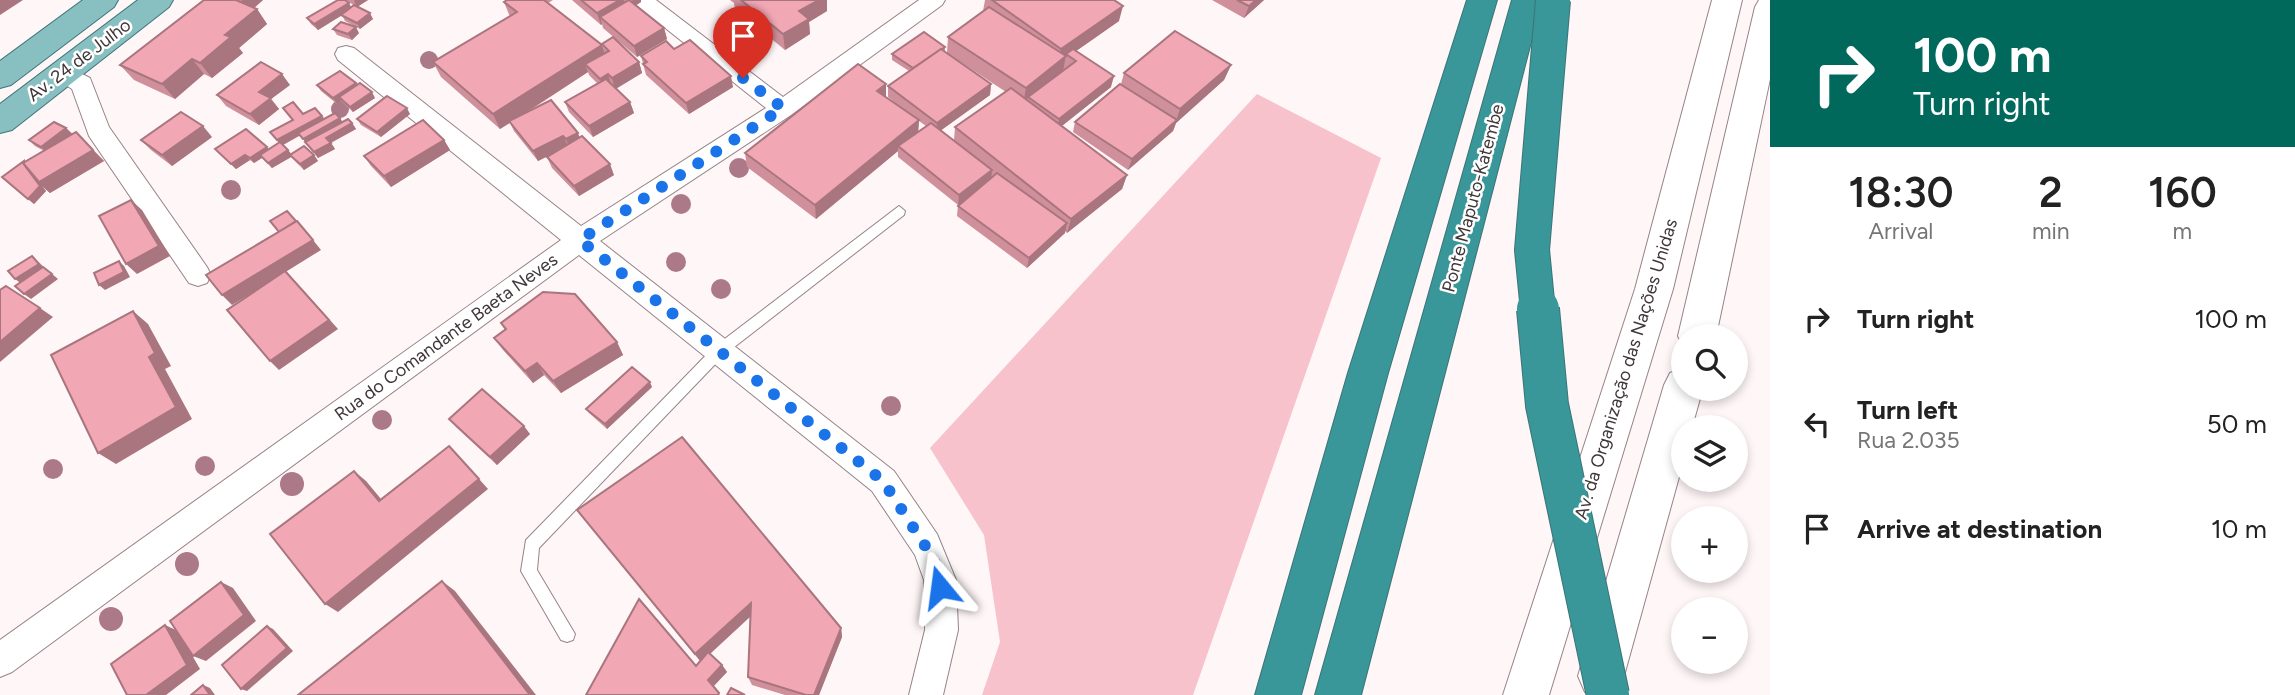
<!DOCTYPE html>
<html lang="en">
<head>
<meta charset="utf-8">
<style>
	:root { --surface:#fff; --page:#f6f6f6; --text:#222; --muted:#767676 }
	body { margin:0; font-family:Figtree,sans-serif; background:var(--page); color:var(--text); height:100vh; display:flex; flex-direction:column; font-size:26px; white-space:nowrap }
	* { box-sizing:border-box; margin:0 }
	p { font-size:23px; color:var(--muted) }
	.icon { flex:none; width:38px; height:38px; fill:none; stroke:currentColor; stroke-width:2; stroke-linecap:round; stroke-linejoin:round }
	.map { position:relative; flex:1; overflow:hidden }
	.sheet { display:flex; flex-direction:column; background:var(--surface); width:525px }
	.sheet>* { flex:none }
	.guide { background:#00695c; color:#fff; overflow:hidden }
	.controls { position:absolute; left:1671px; top:324px; display:grid; gap:14px }
	.controls a { display:grid; place-items:center; width:77px; height:77px; border-radius:50%; background:var(--surface); box-shadow:0 4px 10px #0003; font-size:35px }
	.pin { position:absolute; display:grid; place-items:center; width:60px; height:60px; color:#fff; margin:-72px -30px; border-radius:50% 50% 50% 0; rotate:-45deg; box-shadow:0 0 7px #0007 }
	.pin .icon { rotate:45deg }
	.me { position:absolute; width:77px; margin:-38px; rotate:344deg; stroke-linejoin:round; filter:drop-shadow(0 0 5px #0008) }
	.turn { display:flex; align-items:center; gap:24px; height:147px; padding:0 28px; font-size:32px }
	.turn .icon { width:91px; height:91px; stroke-width:2.5 }
	.turn b { display:block; font-size:49px; line-height:60px }
	.eta { display:flex; justify-content:space-evenly; align-items:center; height:119px; text-align:center }
	.eta b { font-size:42px; font-weight:600; line-height:49px }
	ul { padding:0; list-style:none }
	li { display:flex; align-items:center; gap:21px; height:105px; padding:0 28px }
	li div { flex:1 }
	li b { display:block; font-size:26px }
	li em { font-style:normal }
	main { display:flex; flex:1; min-height:0 }
	.map>svg:first-child { display:block }
	.green { fill:#f7c2cb }
	.lines { fill:none; stroke-linecap:round; stroke-linejoin:round }
	.lane-casing { stroke:#978386; stroke-width:2 }
	.street-casing { stroke:#978386; stroke-width:2 }
	.secondary-casing { stroke:#978386; stroke-width:2 }
	.primary-casing { stroke:#3b7577; stroke-width:2 }
	.highway-casing { stroke:#3b7577; stroke-width:2 }
	.lane { fill:#fff; fill-rule:evenodd }
	.street { fill:#fff; fill-rule:evenodd }
	.secondary { fill:#fff; fill-rule:evenodd }
	.primary { fill:#88c0c2; fill-rule:evenodd }
	.highway { fill:#399699; fill-rule:evenodd }
	.highway-bridge-far1-casing { stroke:#3b7577; stroke-width:36; stroke-linecap:butt }
	.highway-bridge-casing { stroke:#3b7577; stroke-width:44; stroke-linecap:butt }
	.highway-bridge-far1 { stroke:#399699; stroke-width:34 }
	.highway-bridge { stroke:#399699; stroke-width:42 }
	.tree { fill:#ac7988 }
	.wall { fill:#cf909b; fill-rule:evenodd }
	.shaded-wall { fill:#a9757e }
	.building { fill:#f1a7b4; stroke:#a9757e; stroke-width:2 }
	.route { stroke:#1a73e8; stroke-width:12; stroke-dasharray:0 21.6 }
	.labels { text-anchor:middle; dominant-baseline:central; stroke-width:5; stroke-linejoin:round; paint-order:stroke }
	.street-label { font-size:18px; fill:#3f3738; stroke:#fff }
</style>
</head>
<body>
<main>
<div class="map">
<svg width="1770" height="695" viewBox="0 0 1770 695">
	<rect width="100%" height="100%" fill="#fff6f7"/>
	<!-- green -->
	<polygon class="green" points="1257,94 1381,158 1193,695 982,695 1000,642 984,535 930,448"/>
	<g class="lines">
		<defs>
			<polygon id="lane" points="899,206 905,211 904,215 724,355 539,548 537,570 575,634 573,640 567,642 561,640 521,571 526,540 714,347"/>
			<g id="street">
				<polygon points="630,0 656,0 783,97 919,0 945,0 942,5 791,115 600,241 894,471 937,534 956,580 958,630 943,695 909,695 925,630 924,580 915,555 872,491 579,255 12,672 0,677 0,640 561,240 338,60 335,54 338,48 346,46 354,48 581,226 766,108"/>
				<polygon points="63,64 90,78 109,127 207,267 211,275 207,283 198,286 189,283 89,136 72,89 55,78 51,72 55,66"/>
			</g>
			<g id="secondary">
				<polygon points="1712,0 1742,0 1673,289 1549,695 1503,695 1635,289"/>
				<polygon points="1759,0 1770,0 1770,79 1716,336 1684,336 1684,348 1678,336 1755,7"/>
				<polygon points="1684,368 1684,388 1703,388 1692,427 1684,427 1684,459 1624,676 1617,692 1611,695 1585,692 1578,676 1664,385 1670,373"/>
			</g>
			<g id="primary">
				<polygon points="83,0 118,0 114,7 11,85 0,88 0,61"/>
				<polygon points="138,0 173,0 169,7 12,130 0,133 0,104"/>
			</g>
			<g id="highway">
				<polygon points="1467,0 1497,0 1388,373 1301,695 1255,695 1348,373"/>
				<polygon points="1512,0 1542,0 1361,695 1315,695"/>
			</g>
		</defs>
		<!-- lane casing -->
		<use href="#lane" class="lane-casing"/>
		<!-- street casing -->
		<use href="#street" class="street-casing"/>
		<!-- secondary casing -->
		<use href="#secondary" class="secondary-casing"/>
		<!-- primary casing -->
		<use href="#primary" class="primary-casing"/>
		<!-- highway casing -->
		<use href="#highway" class="highway-casing"/>
		<!-- lane -->
		<use href="#lane" class="lane"/>
		<!-- street -->
		<use href="#street" class="street"/>
		<!-- secondary -->
		<use href="#secondary" class="secondary"/>
		<!-- primary -->
		<use href="#primary" class="primary"/>
		<!-- highway -->
		<use href="#highway" class="highway"/>
		<defs>
			<polyline id="highway-bridge-far1" points="1538,311 1532,250 1553,0"/>
			<polyline id="highway-bridge" points="1538,309 1547,405 1608,695"/>
		</defs>
		<!-- highway-bridge-far1 casing -->
		<use href="#highway-bridge-far1" class="highway-bridge-far1-casing"/>
		<!-- highway-bridge casing -->
		<use href="#highway-bridge" class="highway-bridge-casing"/>
		<!-- highway-bridge-far1 -->
		<use href="#highway-bridge-far1" class="highway-bridge-far1"/>
		<!-- highway-bridge -->
		<use href="#highway-bridge" class="highway-bridge"/>
	</g>
	<!-- trees -->
	<g class="tree">
		<circle cx="429" cy="60" r="9"/>
		<circle cx="340" cy="109" r="9"/>
		<circle cx="739" cy="168" r="10"/>
		<circle cx="231" cy="190" r="10"/>
		<circle cx="681" cy="204" r="10"/>
		<circle cx="676" cy="262" r="10"/>
		<circle cx="721" cy="289" r="10"/>
		<circle cx="891" cy="406" r="10"/>
		<circle cx="382" cy="420" r="10"/>
		<circle cx="205" cy="466" r="10"/>
		<circle cx="53" cy="469" r="10"/>
		<circle cx="292" cy="484" r="12"/>
		<circle cx="187" cy="564" r="12"/>
		<circle cx="111" cy="619" r="12"/>
	</g>
	<!-- wall -->
	<g class="wall">
		<polygon points="204,0 263,0 254,8 257,9 267,24 239,48 243,53 212,78 204,74 175,99 134,80 120,65"/>
		<polygon points="346,0 368,0 357,7 373,19 360,29 345,21 342,15 318,30 311,24 307,18 355,6"/>
		<polygon points="507,0 553,0 548,3 602,45 605,54 602,44 639,62 642,73 616,89 630,102 634,113 593,137 569,112 565,102 597,83 589,75 588,72 526,113 579,138 614,175 579,196 552,168 547,157 552,154 538,161 514,131 510,123 500,129 441,77 433,62 510,17 504,2"/>
		<polygon points="572,0 641,0 641,2 636,5 664,28 667,39 637,57 603,28 602,24 601,25"/>
		<polygon points="730,0 827,0 827,11 809,22 810,34 785,50 735,9 734,3"/>
		<path d="M985 0H1114L1119 21 1076 51 1111 87 1061 126 1127 175 1122 189 1067 233 1065 231V233L1027 268 957 216 958 205 898 157V151L816 219 747 167 745 153 886 98 905 111 888 97V86L909 71 892 60V54L945 47V51L947 53 948 37 983 11ZM953 57 1006 92 955 127 954 140 941 130 990 95 991 84ZM919 121 926 126 918 132Z"/>
		<polygon points="1212,0 1264,0 1244,18"/>
		<polygon points="333,29 359,33 352,40 337,35"/>
		<polygon points="674,49 733,87 689,114 646,75 641,56"/>
		<polygon points="1231,65 1224,80 1176,123 1173,131 1128,170 1073,132 1075,122 1121,84 1124,73"/>
		<polygon points="356,83 375,98 353,112 341,101 337,104 321,91 317,85"/>
		<polygon points="290,85 271,99 279,109 259,125 226,106 217,95"/>
		<polygon points="303,114 352,123 356,129 331,143 335,149 318,158 300,135 283,145 291,154 314,155 318,161 304,170 291,157 272,168 262,158 254,163 250,160 236,169 215,149 267,147 268,149 279,143 270,132"/>
		<polygon points="410,114 381,137 361,125 357,119"/>
		<polygon points="66,128 104,161 50,193 42,186 46,191 34,204 2,177 44,151 35,146 29,140"/>
		<polygon points="212,137 172,166 151,150 141,140"/>
		<polygon points="444,140 450,150 391,187 371,166 364,156"/>
		<polygon points="501,323 617,342 623,355 561,393 544,375 533,383 503,350 494,338 505,330"/>
		<polygon points="652,387 607,429 589,413 586,409"/>
		<polygon points="449,419 530,434 497,465 456,427"/>
		<polygon points="577,510 841,628 842,637 819,695 785,695 752,685 748,677 750,617 710,654 722,665 727,672 713,686 720,695 586,695 696,666 700,661"/>
	</g>
	<!-- shaded-wall -->
	<g class="shaded-wall">
		<polygon points="0,0 23,0 0,15"/>
		<polygon points="242,0 263,0 246,15 238,4"/>
		<polygon points="355,0 368,0 357,7 354,1"/>
		<polygon points="620,0 624,0 627,9 600,17 602,24 601,25 597,13"/>
		<polygon points="633,0 641,0 641,2 632,8 630,2"/>
		<polygon points="819,0 827,0 827,11 809,22 810,34 785,50 783,34 799,11"/>
		<polygon points="1256,0 1264,0 1244,18 1249,6"/>
		<polygon points="349,3 352,9 318,30 314,24"/>
		<polygon points="1123,6 1119,21 1069,56 1066,54 1063,72 1028,97 1027,101 1023,104 1026,88 1058,63 1061,49"/>
		<polygon points="257,9 267,24 239,48 243,53 212,78 200,63 225,35"/>
		<polygon points="370,13 373,19 360,29 357,23"/>
		<polygon points="356,27 359,33 352,40 348,34"/>
		<polygon points="664,28 667,39 637,57 634,46"/>
		<polygon points="602,45 607,60 585,64 588,72 500,129 493,114"/>
		<polygon points="192,59 204,74 175,99 162,84"/>
		<polygon points="639,62 642,73 615,89 612,78"/>
		<polygon points="1231,65 1224,80 1176,123 1173,131 1128,170 1132,159 1176,121 1180,109"/>
		<polygon points="282,74 290,85 271,99 279,109 259,125 250,114 259,92"/>
		<polygon points="608,74 611,85 603,90 600,79"/>
		<polygon points="731,76 733,87 689,114 686,103"/>
		<polygon points="1114,76 1111,87 1057,130 1059,119"/>
		<polygon points="356,83 360,89 339,97 341,101 337,104 333,98"/>
		<polygon points="886,84 886,99 877,91"/>
		<polygon points="991,84 990,95 936,134 937,123"/>
		<polygon points="372,92 375,98 353,112 350,107"/>
		<polygon points="630,102 634,113 593,137 589,126"/>
		<polygon points="407,108 410,114 381,137 377,132"/>
		<polygon points="322,116 326,121 281,146 277,140"/>
		<polygon points="340,118 344,124 307,144 303,139"/>
		<polygon points="919,120 918,134 898,146 898,151 816,219 815,205"/>
		<polygon points="352,123 356,129 330,143 326,138"/>
		<polygon points="203,126 212,137 172,166 162,155"/>
		<polygon points="66,128 72,134 47,153 41,147"/>
		<polygon points="76,132 104,161 50,193 42,186 46,191 34,204 28,199 30,167"/>
		<polygon points="578,133 582,144 570,150 566,139"/>
		<polygon points="563,136 568,146 538,161 533,151"/>
		<polygon points="444,140 450,150 391,187 384,176"/>
		<polygon points="331,143 335,149 318,158 314,152"/>
		<polygon points="267,147 271,152 254,163 250,158"/>
		<polygon points="288,150 293,156 272,168 268,163"/>
		<polygon points="245,155 250,160 236,169 231,164"/>
		<polygon points="314,155 318,161 304,170 300,164"/>
		<polygon points="610,164 614,175 579,196 574,186"/>
		<polygon points="992,170 991,180 958,205 959,195"/>
		<polygon points="1127,175 1122,189 1067,233 1071,219"/>
		<polygon points="131,200 142,210 170,256 137,274 126,264"/>
		<polygon points="1067,223 1065,233 1027,268 1029,258"/>
		<polygon points="313,240 321,250 232,305 222,295"/>
		<polygon points="32,256 46,269 22,284 15,279"/>
		<polygon points="119,261 124,266 130,277 105,290 99,285"/>
		<polygon points="286,271 338,329 279,370 270,361"/>
		<polygon points="52,274 58,279 31,299 24,294"/>
		<polygon points="40,308 53,317 0,362 0,342"/>
		<polygon points="133,311 148,324 171,366 165,369 192,419 116,464 98,453"/>
		<polygon points="617,342 623,355 561,393 553,381"/>
		<polygon points="537,363 544,375 533,383 525,371"/>
		<polygon points="650,382 652,387 607,429 605,424"/>
		<polygon points="524,426 530,434 497,465 490,457"/>
		<polygon points="354,471 366,481 391,511 379,501"/>
		<polygon points="479,479 488,489 338,612 325,604"/>
		<polygon points="442,581 455,591 536,695 530,695"/>
		<polygon points="221,582 233,588 256,621 206,661 193,656"/>
		<polygon points="751,603 755,612 701,662 695,654"/>
		<polygon points="165,625 178,631 200,669 166,695 146,695"/>
		<polygon points="267,626 273,629 293,651 247,691 241,689"/>
		<polygon points="841,628 842,637 819,695 814,695"/>
		<polygon points="722,665 727,672 713,687 708,680"/>
		<polygon points="203,685 210,688 215,695 210,695"/>
	</g>
	<!-- building -->
	<g class="building">
		<polygon points="204,0 236,0 257,9 225,35 231,37 200,63 192,59 162,84 120,65"/>
		<polygon points="338,0 345,0 349,3 314,24 307,18"/>
		<polygon points="507,0 544,0 602,45 493,114 433,62 517,12 504,2"/>
		<polygon points="581,0 620,0 597,13"/>
		<polygon points="629,0 664,28 634,46 600,17"/>
		<polygon points="741,0 819,0 799,11 809,19 783,34"/>
		<polygon points="992,0 1114,0 1123,6 1061,49"/>
		<polygon points="1237,0 1256,0 1249,6"/>
		<polygon points="354,5 370,13 357,23 341,15"/>
		<polygon points="989,7 1066,56 1026,88 948,37"/>
		<polygon points="341,22 356,27 348,34 333,29"/>
		<polygon points="1175,31 1231,65 1180,109 1124,73"/>
		<polygon points="924,32 945,47 913,68 892,54"/>
		<polygon points="613,37 639,62 612,78 608,74 600,79 585,64 609,51 602,44"/>
		<polygon points="690,40 731,76 686,103 643,64 647,62 641,56 666,41 674,49"/>
		<polygon points="941,49 991,84 937,123 888,86"/>
		<polygon points="1073,49 1114,76 1059,119 1028,97 1076,61 1066,54"/>
		<polygon points="261,62 282,74 259,92 271,98 250,114 217,95"/>
		<polygon points="858,64 886,84 877,91 919,120 815,205 745,153"/>
		<polygon points="340,71 356,83 333,98 317,85"/>
		<polygon points="606,79 630,102 589,126 565,102"/>
		<polygon points="360,83 372,92 350,107 339,97"/>
		<polygon points="1120,84 1177,120 1132,159 1075,122"/>
		<polygon points="1011,88 1127,175 1071,219 955,127"/>
		<polygon points="387,96 407,108 377,132 357,119"/>
		<polygon points="551,100 578,133 566,139 563,136 533,151 509,121"/>
		<polygon points="293,102 303,114 315,108 322,116 277,140 270,132 293,120 283,108"/>
		<polygon points="181,112 203,126 162,155 141,140"/>
		<polygon points="335,113 340,118 303,139 298,133"/>
		<polygon points="348,119 352,123 326,138 331,143 314,152 305,142"/>
		<polygon points="423,120 444,140 384,176 364,156"/>
		<polygon points="54,122 66,128 41,147 29,140"/>
		<polygon points="931,123 992,170 959,195 898,146"/>
		<polygon points="246,129 267,147 250,158 245,155 231,164 215,149"/>
		<polygon points="76,132 93,150 39,182 23,163"/>
		<polygon points="582,136 610,164 574,186 547,157"/>
		<polygon points="280,142 288,150 268,163 260,155"/>
		<polygon points="304,146 314,155 300,164 290,155"/>
		<polygon points="24,161 24,162 23,163 40,186 28,199 2,177"/>
		<polygon points="997,173 1067,223 1029,258 958,206"/>
		<polygon points="131,200 159,246 126,264 99,216"/>
		<polygon points="287,211 296,221 279,232 270,221"/>
		<polygon points="297,221 313,240 222,295 206,275"/>
		<polygon points="32,256 39,264 15,279 8,271"/>
		<polygon points="119,261 124,272 99,285 94,273"/>
		<polygon points="43,267 52,274 24,294 15,286"/>
		<polygon points="285,271 329,320 270,361 227,310"/>
		<polygon points="6,286 40,308 0,342 0,290"/>
		<polygon points="543,292 575,294 617,342 553,381 537,363 525,371 494,338 506,329 501,323"/>
		<polygon points="133,311 155,353 149,357 176,407 98,453 51,355"/>
		<polygon points="632,367 650,382 605,424 586,409"/>
		<polygon points="482,389 524,426 490,457 449,419"/>
		<polygon points="682,437 841,628 814,695 806,695 748,677 751,603 695,654 577,510"/>
		<polygon points="449,446 479,479 325,604 270,534 354,471 379,501"/>
		<polygon points="442,581 530,695 298,695"/>
		<polygon points="221,582 244,615 193,656 170,621"/>
		<polygon points="639,599 696,666 708,652 722,665 708,680 719,693 718,695 586,695"/>
		<polygon points="165,625 187,665 146,695 127,695 111,664"/>
		<polygon points="267,626 287,648 241,689 222,665"/>
		<polygon points="203,685 210,695 191,695"/>
		<polygon points="731,688 745,695 727,695"/>
	</g>
	<g class="lines">
		<!-- route -->
		<polyline class="route" points="743,78 783,108 580,240 883,481 935,561 940,587"/>
	</g>
	<g class="labels">
		<!-- street labels -->
		<g class="street-label">
			<text transform="translate(79 60) rotate(-37)">Av. 24 de Julho</text>
			<text transform="translate(1473 198) rotate(-75)">Ponte Maputo-Katembe</text>
			<text transform="translate(446 337) rotate(-36)">Rua do Comandante Baeta Neves</text>
			<text transform="translate(1626 369) rotate(-73)">Av. da Organização das Nações Unidas</text>
		</g>
	</g>
</svg>
<div class="controls">
<a><svg class="icon" aria-label="search" viewBox="0 0 24 24"><circle cx="10" cy="10" r="6"/><path d="M15 15l6 6"/></svg></a>
<a><svg class="icon" aria-label="layers" viewBox="0 0 24 24"><path d="M12 4l9 5-9 5-9-5zM3 14l9 5 9-5"/></svg></a>
<a>+</a>
<a>−</a>
</div>
<div class="pin" style="left:743px;top:78px;background:#d93025"><svg class="icon" aria-label="arrive" viewBox="0 0 24 24"><path d="M6 21V4h12l-3 4 3 4H6"/></svg></div>
<svg class="me" style="left:940px;top:587px" viewBox="-20 -20 40 40"><path d="M0-17L14 15 0 8-14 15z" fill="#1a73e8" stroke="#fff" stroke-width="4"/></svg>
</div>
<section class="sheet">
<div class="guide">
<div class="turn"><svg class="icon" aria-label="right" viewBox="0 0 24 24"><path d="M7 20v-9h11M14 6l5 5-5 5"/></svg><div><b>100 m</b>Turn right</div></div>
</div>
<div class="eta">
<div><b>18:30</b><p>Arrival</p></div>
<div><b>2</b><p>min</p></div>
<div><b>160</b><p>m</p></div>
</div>
<ul>
<li><svg class="icon" aria-label="right" viewBox="0 0 24 24"><path d="M7 20v-9h11M14 6l5 5-5 5"/></svg><div><b>Turn right</b></div><em>100 m</em></li>
<li><svg class="icon" aria-label="left" viewBox="0 0 24 24"><path d="M17 20v-9H6M10 6l-5 5 5 5"/></svg><div><b>Turn left</b><p>Rua 2.035</p></div><em>50 m</em></li>
<li><svg class="icon" aria-label="arrive" viewBox="0 0 24 24"><path d="M6 21V4h12l-3 4 3 4H6"/></svg><div><b>Arrive at destination</b></div><em>10 m</em></li>
</ul>
</section>
</main>
</body>
</html>
